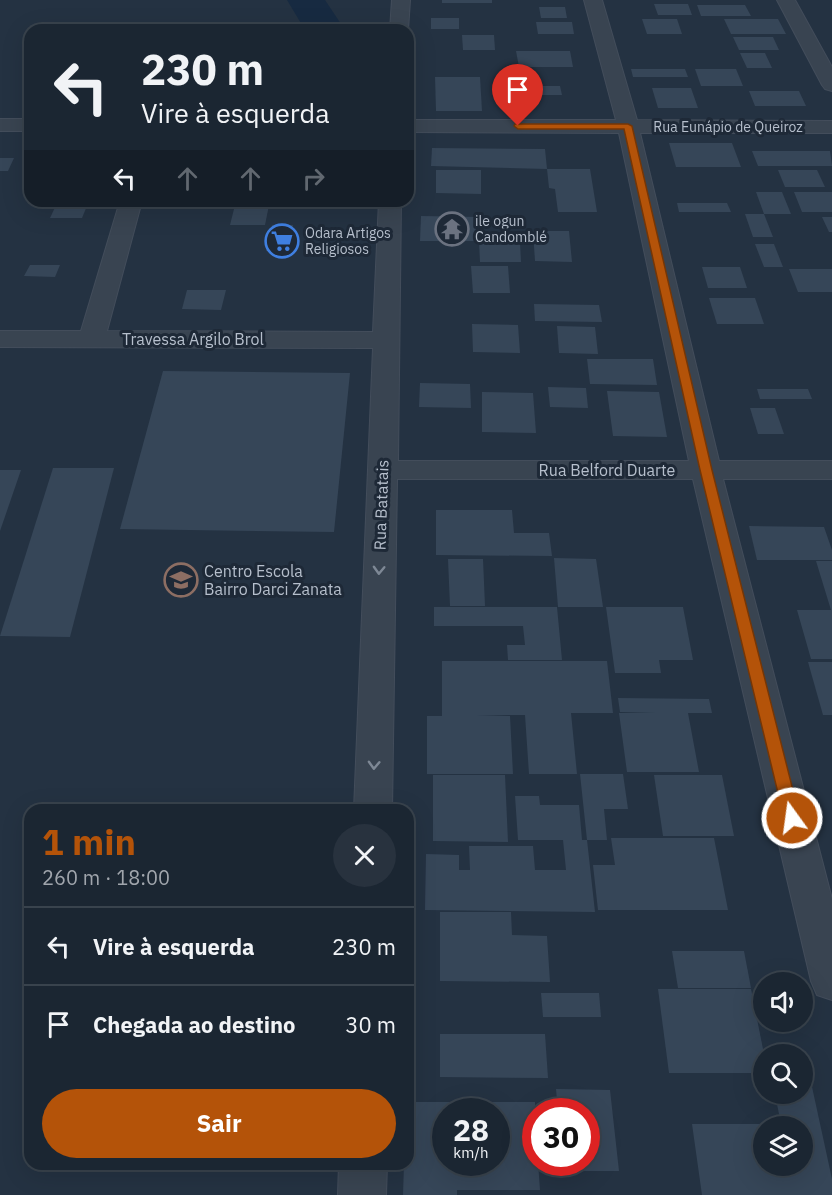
<!DOCTYPE html>
<html lang="pt">
<head>
<meta charset="utf-8">
<style>
	:root { --surface:#1b2632; --page:#28323e; --text:#f1f3f6; --muted:#a0a5ac; --line:#39434d; --accent:#b45309 }
	body { margin:0; font-family:"IBM Plex Sans",sans-serif; background:var(--page); color:var(--text); height:100vh; display:flex; flex-direction:column; font-size:22px; white-space:nowrap }
	* { box-sizing:border-box; margin:0 }
	p { font-size:20px; color:var(--muted) }
	.icon { flex:none; width:33px; height:33px; fill:none; stroke:currentColor; stroke-width:2; stroke-linecap:round; stroke-linejoin:round }
	.map { position:relative; flex:1; overflow:hidden }
	.panel { position:absolute; left:24px; top:804px; width:390px; height:366px; display:flex; flex-direction:column; background:var(--surface); border-radius:18px; box-shadow:0 6px 24px #0002,0 0 0 2px var(--line) }
	.panel>* { flex:none }
	.hud { position:absolute; left:24px; top:24px; width:390px; height:183px; border-radius:18px; box-shadow:0 6px 24px #0002,0 0 0 2px var(--line); background:#1b2632; color:var(--text); overflow:hidden }
	.controls { position:absolute; left:753px; top:972px; display:grid; gap:12px }
	.controls a { display:grid; place-items:center; width:60px; height:60px; border-radius:50%; background:var(--surface); box-shadow:0 6px 24px #0002,0 0 0 2px var(--line); font-size:30px }
	.speed { position:absolute; left:432px; top:1098px; display:flex; gap:12px; font-size:30px; font-weight:700; text-align:center }
	.speed>* { display:grid; place-content:center; width:78px; height:78px; border-radius:50%; background:var(--surface); box-shadow:0 6px 24px #0002,0 0 0 2px var(--line); line-height:1 }
	.speed small { font-size:15px; font-weight:400 }
	.speed .limit { border:9px solid #d22; background:#fff; color:#111 }
	.pin { position:absolute; display:grid; place-items:center; width:51px; height:51px; color:#fff; margin:-62px -26px; border-radius:50% 50% 50% 0; rotate:-45deg; box-shadow:0 0 6px #0007 }
	.pin .icon { rotate:45deg }
	.me { position:absolute; width:66px; margin:-33px; rotate:346deg; stroke-linejoin:round; filter:drop-shadow(0 0 4px #0008) }
	.turn { display:flex; align-items:center; gap:21px; height:126px; padding:0 18px; font-size:27px }
	.turn .icon { width:78px; height:78px; stroke-width:2.5 }
	.turn b { display:block; font-size:42px; line-height:51px }
	.lanes { display:flex; align-items:center; height:57px; padding:0 18px; background:#0003; justify-content:center; gap:30px; direction:ltr }
	.lanes .off { opacity:.35 }
	.round { display:grid; place-items:center; flex:none; width:63px; height:63px; border-radius:32px; background:var(--page) }
	.overview { display:flex; align-items:center; justify-content:space-between; height:102px; padding:0 18px }
	h1 { font-size:36px; font-weight:700; line-height:45px; color:var(--accent) }
	.action { display:flex; gap:12px; margin-top:auto; padding:12px 18px }
	.action a { flex:1; height:69px; border-radius:36px; background:var(--accent); color:#fff; font-size:24px; font-weight:700; line-height:69px; text-align:center }
	ul { padding:0; list-style:none }
	li { display:flex; align-items:center; gap:18px; height:78px; padding:0 18px; border-top:2px solid var(--line) }
	li div { flex:1 }
	li b { display:block; font-size:22px }
	li em { font-style:normal }
	.map>svg:first-child { display:block }
	.lines { fill:none; stroke-linecap:round; stroke-linejoin:round }
	.river { fill:#172a41; fill-rule:evenodd }
	.building { fill:#364658; fill-rule:evenodd }
	.minor-casing { stroke:#434d5b; stroke-width:2 }
	.minor { fill:#394451; fill-rule:evenodd }
	.oneway { stroke:#7e8895 }
	.route { fill:#b45309; stroke:#753606; stroke-width:1.5 }
	.labels { text-anchor:middle; dominant-baseline:central; stroke-width:6; stroke-linejoin:round; paint-order:stroke }
	.far-street-label { font-size:14px; fill:#b6bfcc; stroke:#1e2937 }
	.far-poi-label { font-size:14px; fill:#b6bfcc; stroke:#1e2937; text-anchor:start }
	.street-label { font-size:16px; fill:#b6bfcc; stroke:#1e2937 }
	.poi-label { font-size:16px; fill:#b6bfcc; stroke:#1e2937; text-anchor:start }
</style>
</head>
<body>
<div class="map">
<svg width="832" height="1195" viewBox="0 0 832 1195">
	<rect width="100%" height="100%" fill="#243242"/>
	<g class="lines">
		<!-- river -->
		<polygon class="river" points="287,0 325,0 345,30 305,30"/>
	</g>
	<!-- building -->
	<g class="building">
		<rect x="442" y="0" width="50" height="3"/>
		<polygon points="654,4 688,4 692,15 658,15"/>
		<polygon points="697,5 745,5 751,16 701,16"/>
		<polygon points="539,7 565,7 567,18 541,18"/>
		<rect x="431" y="18" width="28" height="11"/>
		<polygon points="642,19 677,19 682,34 647,34"/>
		<polygon points="724,19 778,19 786,34 731,34"/>
		<polygon points="536,22 572,22 574,34 538,34"/>
		<polygon points="462,35 494,35 495,50 463,50"/>
		<polygon points="733,37 773,37 779,50 739,50"/>
		<polygon points="516,51 570,51 573,67 519,67"/>
		<polygon points="740,53 765,53 772,68 747,68"/>
		<polygon points="631,69 685,69 688,77 633,77"/>
		<polygon points="695,69 736,69 743,86 701,86"/>
		<polygon points="435,77 480,77 482,111 436,111"/>
		<polygon points="504,86 560,86 562,95 505,95"/>
		<polygon points="652,88 691,88 698,108 658,108"/>
		<polygon points="749,91 799,91 806,106 755,106"/>
		<polygon points="669,143 732,143 741,167 676,167"/>
		<polygon points="432,148 545,149 547,169 431,166"/>
		<polygon points="752,151 830,151 832,166 758,166"/>
		<polygon points="0,158 14,158 8,171 0,171"/>
		<polygon points="547,169 590,169 597,212 558,212 555,189 549,188"/>
		<polygon points="436,170 481,170 481,194 436,193"/>
		<polygon points="778,170 817,170 825,187 785,187"/>
		<polygon points="756,192 782,192 791,214 764,214"/>
		<polygon points="794,192 832,192 832,212 802,212"/>
		<polygon points="58,201 89,201 82,218 50,218"/>
		<polygon points="169,201 226,201 225,205 168,205"/>
		<polygon points="270,201 311,201 310,205 269,205"/>
		<polygon points="677,203 727,203 731,212 679,212"/>
		<polygon points="235,205 269,205 265,225 230,225"/>
		<polygon points="745,214 764,214 773,237 753,237"/>
		<polygon points="421,216 479,217 479,241 420,241"/>
		<polygon points="822,217 832,217 832,232 829,232"/>
		<polygon points="272,225 293,225 288,251 266,251"/>
		<polygon points="533,231 569,231 572,262 535,261"/>
		<polygon points="479,241 520,242 521,262 480,262"/>
		<polygon points="755,244 774,244 783,267 764,267"/>
		<polygon points="30,265 60,265 55,277 24,276"/>
		<polygon points="471,266 508,266 510,293 473,293"/>
		<polygon points="702,267 740,267 747,288 708,288"/>
		<polygon points="789,269 832,269 832,292 798,292"/>
		<polygon points="187,290 226,290 221,310 182,309"/>
		<polygon points="709,298 755,298 764,324 717,324"/>
		<polygon points="534,304 599,305 602,322 535,321"/>
		<polygon points="472,324 518,325 520,353 473,352"/>
		<polygon points="557,326 595,327 598,354 559,353"/>
		<polygon points="587,359 653,359 657,385 590,384"/>
		<polygon points="163,371 350,373 334,532 120,529"/>
		<polygon points="420,383 470,384 471,408 419,407"/>
		<polygon points="548,387 586,388 588,408 550,407"/>
		<polygon points="757,389 808,389 812,399 760,399"/>
		<polygon points="607,391 659,392 667,437 613,436"/>
		<polygon points="482,392 533,393 536,433 482,432"/>
		<polygon points="750,408 775,408 784,434 758,434"/>
		<polygon points="53,468 114,468 70,637 0,636"/>
		<polygon points="0,470 21,470 0,531"/>
		<polygon points="436,510 512,510 514,533 549,533 552,556 436,555"/>
		<polygon points="749,526 824,527 832,550 832,560 757,560"/>
		<polygon points="554,558 596,559 603,607 558,607"/>
		<polygon points="448,559 483,559 485,606 450,606"/>
		<polygon points="816,561 832,561 832,659 811,659 797,610 831,610"/>
		<polygon points="434,607 557,607 562,660 508,660 507,645 525,645 523,626 434,626"/>
		<polygon points="606,607 683,607 693,660 659,660 661,673 615,673"/>
		<polygon points="442,661 607,661 613,713 571,713 577,774 529,774 525,715 477,715 510,716 513,774 427,774 427,716 442,716"/>
		<polygon points="808,662 832,662 832,715 823,715"/>
		<polygon points="618,698 709,699 712,713 688,713 699,772 627,772 619,713 655,713 620,712"/>
		<polygon points="580,774 623,774 628,809 604,809 607,840 587,840"/>
		<polygon points="433,775 505,775 508,842 433,841"/>
		<polygon points="654,775 722,775 734,836 663,836"/>
		<polygon points="515,796 539,796 540,805 579,805 582,840 587,840 595,912 425,910 426,854 459,855 459,870 470,870 469,846 533,846 535,870 566,870 563,840 518,840"/>
		<polygon points="63,802 286,803 285,810 61,810"/>
		<polygon points="611,838 714,838 728,910 598,910 593,865 615,865"/>
		<polygon points="440,912 511,912 512,935 547,936 550,982 440,981"/>
		<polygon points="29,942 30,974 22,974"/>
		<polygon points="672,951 744,951 751,988 678,988"/>
		<polygon points="658,989 751,989 764,1054 764,1073 669,1073"/>
		<polygon points="541,993 599,993 601,1017 543,1017"/>
		<polygon points="440,1034 545,1034 548,1078 440,1077"/>
		<path d="M802 1073H809L832 1179V1195H702L692 1124H781L775 1094H802ZM764 1126H802V1166H764Z"/>
		<polygon points="556,1089 610,1090 619,1171 562,1171 562,1162 586,1162 586,1112 558,1112"/>
		<path d="M408 1102H535L536 1162H538L540 1190H457V1195H403L404 1164H408ZM446 1112H496V1162H446Z"/>
	</g>
	<g class="lines">
		<defs>
			<g id="minor">
				<polygon points="392,0 410,0 408,30 390,30"/>
				<polygon points="584,0 602,0 637,120 832,121 832,133 640,133 719,461 832,461 832,479 723,479 832,899 832,1000 817,995 811,981 693,479 397,479 392,810 354,810 373,348 0,347 0,331 81,331 120,201 142,201 107,331 373,332 379,201 401,201 398,461 689,461 619,133 408,132 408,120 616,120"/>
				<polygon points="777,0 795,0 832,67 832,91 825,89 822,85"/>
				<rect x="0" y="119" width="30" height="12"/>
				<polygon points="339,1164 387,1164 386,1195 338,1195"/>
			</g>
		</defs>
		<!-- minor casing -->
		<use href="#minor" class="minor-casing"/>
		<!-- minor -->
		<use href="#minor" class="minor"/>
	</g>
	<!-- one-way arrows -->
	<defs><path id="oneway-chevron" d="M-2-3.5L2.5 0L-2 3.5" fill="none" stroke-width="1.6" stroke-linecap="round" stroke-linejoin="round" transform="scale(1.5)"/></defs>
	<g class="oneway">
		<use href="#oneway-chevron" transform="translate(379 570) rotate(92)"/>
		<use href="#oneway-chevron" transform="translate(374 765) rotate(92)"/>
	</g>
	<!-- route -->
	<polygon class="route" points="515,124 628,124 632,126 712,470 800,818 797,823 792,825 786,823 784,818 700,470 624,129 518,129 514,126"/>
	<!-- icons -->
	<defs>
		<symbol id="temple-ring" viewBox="-11 -11 22 22"><circle r="9.5" fill="#1e2937" stroke="#6b7280" stroke-width="1.5"/><path d="M0-6L5-2H3V0L6.5 2.5H4V6H1.5V3h-3V6H-4V2.5H-6.5L-3 0V-2H-5Z" fill="#6b7280"/></symbol>
		<symbol id="supermarket-ring" viewBox="-11 -11 22 22"><circle r="9.5" fill="#1e2937" stroke="#3f7fe0" stroke-width="1.5"/><path d="M-6-5.5h2.5l.6 2H6L4.5 2H-2.5L-4.4-4H-6ZM-1.5 3.2a1.3 1.3 0 1 0 .1 0ZM3 3.2a1.3 1.3 0 1 0 .1 0Z" fill="#3f7fe0"/></symbol>
		<symbol id="school-ring" viewBox="-11 -11 22 22"><circle r="9.5" fill="#1e2937" stroke="#8d6e63" stroke-width="1.5"/><path d="M0-5L7-2L0 1L-7-2ZM-4 1L0 2.5L4 1V4Q0 6-4 4Z" fill="#8d6e63"/></symbol>
	</defs>
	<g fill-rule="evenodd">
		<use href="#temple-ring" x="433" y="210" width="38" height="38"/>
		<use href="#supermarket-ring" x="263" y="222" width="38" height="38"/>
		<use href="#school-ring" x="162" y="561" width="38" height="38"/>
	</g>
	<g class="labels">
		<!-- far-street labels -->
		<g class="far-street-label">
			<text x="728" y="127">Rua Eunápio de Queiroz</text>
		</g>
		<!-- far-poi labels -->
		<g class="far-poi-label">
			<text x="475" y="221">ile ogun<tspan x="475" dy="16">Candomblé</tspan></text>
			<text x="305" y="233">Odara Artigos<tspan x="305" dy="16">Religiosos</tspan></text>
		</g>
		<!-- street labels -->
		<g class="street-label">
			<text x="193" y="339">Travessa Argilo Brol</text>
			<text x="607" y="470">Rua Belford Duarte</text>
			<text transform="translate(381 505) rotate(-88)">Rua Batatais</text>
		</g>
		<!-- poi labels -->
		<g class="poi-label">
			<text x="204" y="571">Centro Escola<tspan x="204" dy="18">Bairro Darci Zanata</tspan></text>
		</g>
	</g>
</svg>
<div class="controls">
<a><svg class="icon" aria-label="sound" viewBox="0 0 24 24"><path d="M4 9h4l5-4v14l-5-4H4zM17 9q2 3 0 6"/></svg></a>
<a><svg class="icon" aria-label="search" viewBox="0 0 24 24"><circle cx="10" cy="10" r="6"/><path d="M15 15l6 6"/></svg></a>
<a><svg class="icon" aria-label="layers" viewBox="0 0 24 24"><path d="M12 4l9 5-9 5-9-5zM3 14l9 5 9-5"/></svg></a>
</div>
<div class="speed"><div>28<small>km/h</small></div><div class="limit">30</div></div>
<div class="pin" style="left:518px;top:126px;background:#d93025"><svg class="icon" aria-label="arrive" viewBox="0 0 24 24"><path d="M6 21V4h12l-3 4 3 4H6"/></svg></div>
<svg class="me" style="left:792px;top:818px" viewBox="-20 -20 40 40"><circle r="17" fill="#b45309" stroke="#fff" stroke-width="3"/><path d="M0-11L8 9 0 5-8 9z" fill="#fff"/></svg>
<div class="hud">
<div class="turn"><svg class="icon" aria-label="left" viewBox="0 0 24 24"><path d="M17 20v-9H6M10 6l-5 5 5 5"/></svg><div><b>230 m</b>Vire à esquerda</div></div>
<div class="lanes"><svg class="icon" aria-label="left" viewBox="0 0 24 24"><path d="M17 20v-9H6M10 6l-5 5 5 5"/></svg><svg class="icon off" aria-label="ahead" viewBox="0 0 24 24"><path d="M12 20V5M6 11l6-6 6 6"/></svg><svg class="icon off" aria-label="ahead" viewBox="0 0 24 24"><path d="M12 20V5M6 11l6-6 6 6"/></svg><svg class="icon off" aria-label="right" viewBox="0 0 24 24"><path d="M7 20v-9h11M14 6l5 5-5 5"/></svg></div>
</div>
<section class="panel">
<div class="overview"><div><h1>1 min</h1><p>260 m · 18:00</p></div><a class="round"><svg class="icon" aria-label="close" viewBox="0 0 24 24"><path d="M6 6l12 12M18 6L6 18"/></svg></a></div>
<ul>
<li><svg class="icon" aria-label="left" viewBox="0 0 24 24"><path d="M17 20v-9H6M10 6l-5 5 5 5"/></svg><div><b>Vire à esquerda</b></div><em>230 m</em></li>
<li><svg class="icon" aria-label="arrive" viewBox="0 0 24 24"><path d="M6 21V4h12l-3 4 3 4H6"/></svg><div><b>Chegada ao destino</b></div><em>30 m</em></li>
</ul>
<div class="action"><a>Sair</a></div>
</section>
</div>
</body>
</html>
